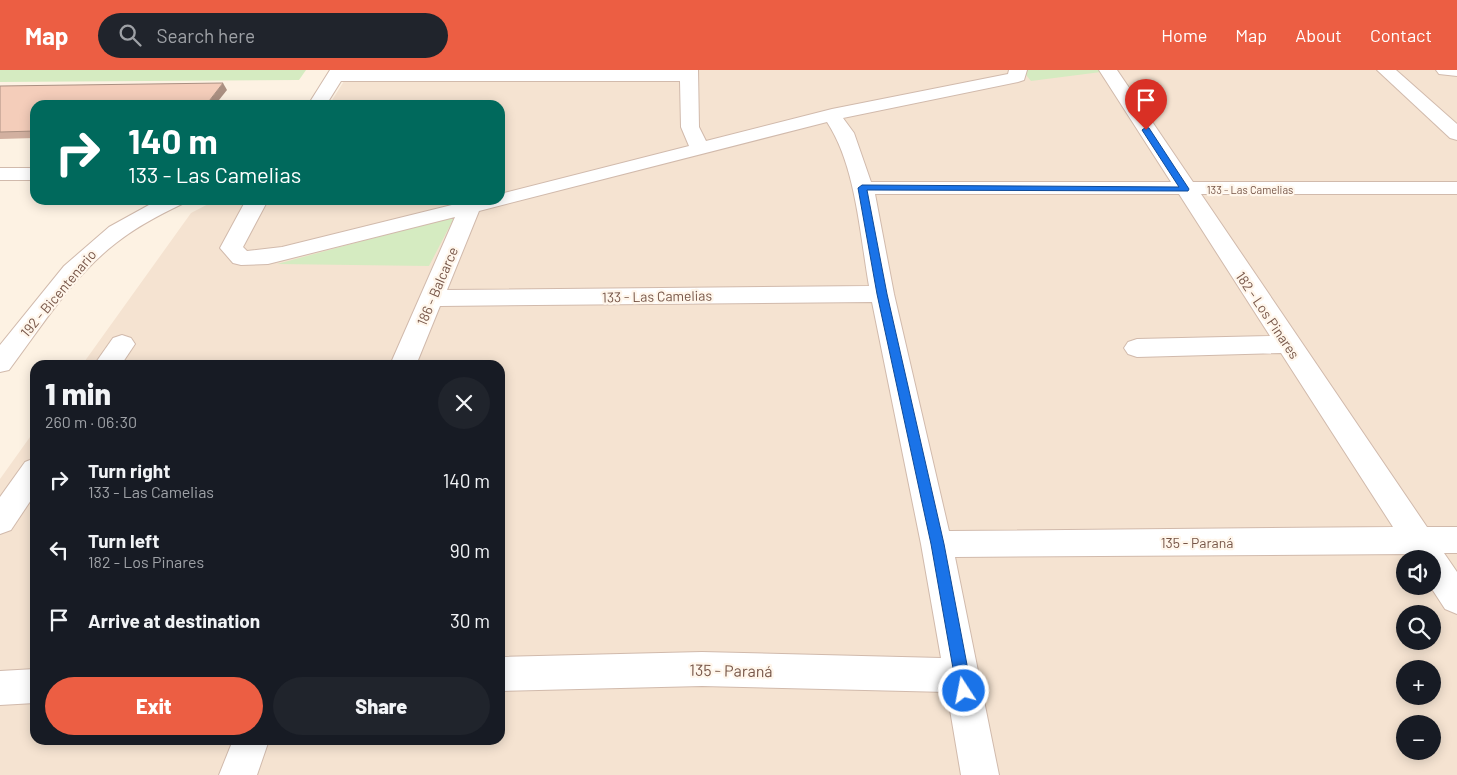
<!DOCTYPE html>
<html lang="en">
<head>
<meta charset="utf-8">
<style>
	:root { --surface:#171b24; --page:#20242c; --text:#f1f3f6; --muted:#9ea1a6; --accent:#ec5e43 }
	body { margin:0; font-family:Barlow,sans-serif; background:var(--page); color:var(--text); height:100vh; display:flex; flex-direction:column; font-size:19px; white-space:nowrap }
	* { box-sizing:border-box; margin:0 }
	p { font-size:16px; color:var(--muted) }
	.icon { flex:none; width:28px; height:28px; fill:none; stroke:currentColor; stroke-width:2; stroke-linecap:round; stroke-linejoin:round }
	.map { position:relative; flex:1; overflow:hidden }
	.details { position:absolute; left:30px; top:290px; width:475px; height:385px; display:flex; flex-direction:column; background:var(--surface); border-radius:15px; box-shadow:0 2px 12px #0003 }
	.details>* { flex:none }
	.hud { position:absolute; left:30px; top:30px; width:475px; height:105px; border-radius:15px; box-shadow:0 2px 12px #0003; background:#00695c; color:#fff; overflow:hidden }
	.fabs { position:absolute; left:1396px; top:480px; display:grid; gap:10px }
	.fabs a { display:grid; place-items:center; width:45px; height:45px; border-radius:50%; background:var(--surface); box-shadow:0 2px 12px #0003; font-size:25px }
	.pin { position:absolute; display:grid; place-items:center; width:42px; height:42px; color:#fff; margin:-51px -21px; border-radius:50% 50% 50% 0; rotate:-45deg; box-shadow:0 0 5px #0007 }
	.pin .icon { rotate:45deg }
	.me { position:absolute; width:55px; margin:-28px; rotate:349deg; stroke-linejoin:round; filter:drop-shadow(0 0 4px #0008) }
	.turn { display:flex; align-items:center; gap:18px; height:105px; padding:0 15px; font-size:22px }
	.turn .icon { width:65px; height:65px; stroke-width:2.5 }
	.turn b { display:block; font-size:35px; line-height:42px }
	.round { display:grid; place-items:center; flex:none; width:52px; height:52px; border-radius:26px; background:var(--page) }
	.headline { display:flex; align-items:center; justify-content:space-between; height:85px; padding:0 15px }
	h1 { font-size:30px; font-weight:800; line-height:38px }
	.cta { display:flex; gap:10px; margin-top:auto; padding:10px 15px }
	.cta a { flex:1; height:58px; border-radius:30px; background:var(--accent); color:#fff; font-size:20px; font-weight:800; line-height:58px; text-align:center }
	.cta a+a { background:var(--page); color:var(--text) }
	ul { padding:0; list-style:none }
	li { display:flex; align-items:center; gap:15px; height:70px; padding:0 15px }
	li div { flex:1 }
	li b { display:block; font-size:19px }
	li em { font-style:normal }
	header { display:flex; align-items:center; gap:30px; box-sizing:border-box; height:70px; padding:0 25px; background:var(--accent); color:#fff }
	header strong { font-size:24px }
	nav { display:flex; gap:28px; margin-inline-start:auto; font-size:18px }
	.search { width:350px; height:45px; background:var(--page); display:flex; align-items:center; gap:12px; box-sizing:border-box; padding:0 18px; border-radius:28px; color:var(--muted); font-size:19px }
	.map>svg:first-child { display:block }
	.residential { fill:#f5e3d1; fill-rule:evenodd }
	.green { fill:#d5ebc1 }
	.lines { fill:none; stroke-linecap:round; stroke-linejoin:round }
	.minor-casing { stroke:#d1baac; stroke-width:2 }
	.minor { fill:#fff; fill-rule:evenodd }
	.wall { fill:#d2b0a0 }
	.shaded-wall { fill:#ab9082 }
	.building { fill:#f4cdba; stroke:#ab9082 }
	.route { fill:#1a73e8; stroke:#114b97 }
	.labels { text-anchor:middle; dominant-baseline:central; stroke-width:4.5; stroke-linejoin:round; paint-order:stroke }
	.far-street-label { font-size:11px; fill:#775648; stroke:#fff6eb }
	.street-label { font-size:14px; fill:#775648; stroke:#fff6eb }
	.near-street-label { font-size:16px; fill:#775648; stroke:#fff6eb }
</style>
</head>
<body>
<header>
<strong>Map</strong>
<div class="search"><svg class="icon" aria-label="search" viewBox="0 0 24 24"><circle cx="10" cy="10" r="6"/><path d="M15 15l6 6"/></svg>Search here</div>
<nav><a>Home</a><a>Map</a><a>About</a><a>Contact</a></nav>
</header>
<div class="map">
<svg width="1457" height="705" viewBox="0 0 1457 705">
	<rect width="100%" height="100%" fill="#fdf2e3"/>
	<!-- residential -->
	<path class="residential" d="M351 0H1457V705H0V409L35 360V670H500V295H82L191 143 216 130H500V35H329ZM1405 489H1432V516H1405ZM1405 544H1432V571H1405ZM1405 599H1432V626H1405ZM1405 654H1432V681H1405Z"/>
	<!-- green -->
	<g class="green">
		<polygon points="0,0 306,0 299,10 0,12"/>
		<polygon points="1022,0 1100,0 1101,2 1031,11"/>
		<polygon points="455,146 429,196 277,194"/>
	</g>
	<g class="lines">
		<defs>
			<g id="minor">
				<path d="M330 0H698L699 57 706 71 832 39 1008 4 1009 0H1027L1024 10 1018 12 843 48 854 63 871 112H1171L1099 0H1117L1193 112H1457V124H1201L1427 457H1457V483H1444L1457 502V544L1445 539 1430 516H1432V489H1413L1410 484 955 487 999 705H961L947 622 702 616 500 621V587L702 582 941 588 921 474 872 232 440 236 416 295H390L455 147 268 194 241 195 233 193 220 178 246 130H268L243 177 247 181 282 177 472 130H500V124L689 76 681 57 680 11H341L326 35H308ZM827 52C856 96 860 165 869 216L447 220 479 141ZM875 124H1179L1270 266 1137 269 1128 272 1124 278 1128 284 1137 287 1281 283 1393 457 949 461 894 224Z"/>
				<polygon points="1377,0 1396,0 1457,54 1457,70 1450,68"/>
				<polygon points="1436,0 1457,0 1457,6 1439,4"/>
				<rect x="0" y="98" width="35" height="12"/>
				<path d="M158 130H186L182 134C159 145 136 157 116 173 72 207 42 256 9 300L0 302V275L64 196 109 157Z"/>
				<polygon points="122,265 131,268 135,274 121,295 94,295 113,268"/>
				<polygon points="35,388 35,424 11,460 0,464 0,427 25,392"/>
				<polygon points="35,599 35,633 0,635 0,601"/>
				<polygon points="233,670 269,670 257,705 219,705"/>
			</g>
		</defs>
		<!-- minor casing -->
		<use href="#minor" class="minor-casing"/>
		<!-- minor -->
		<use href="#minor" class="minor"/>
	</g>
	<!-- wall -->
	<polygon class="wall" points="0,16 227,20 35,35 35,68 0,69"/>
	<!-- shaded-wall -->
	<polygon class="shaded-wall" points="223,13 227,20 215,35 206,35"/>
	<!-- building -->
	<polygon class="building" points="223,13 206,35 35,35 35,61 0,62 0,16"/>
	<!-- route -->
	<polygon class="route" points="1146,57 1149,58 1189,119 1188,121 867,120 887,224 944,474 972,621 970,626 964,629 959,626 957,621 931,474 877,224 858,118 862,115 1179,117 1142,60"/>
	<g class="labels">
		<!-- far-street labels -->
		<g class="far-street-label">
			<text x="1250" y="119">133 - Las Camelias</text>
		</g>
		<!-- street labels -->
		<g class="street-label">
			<text transform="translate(437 216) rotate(-67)">186 - Balcarce</text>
			<text transform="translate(58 223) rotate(-50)">192 - Bicentenario</text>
			<text transform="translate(657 226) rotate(-1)">133 - Las Camelias</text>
			<text transform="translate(1268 245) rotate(56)">182 - Los Pinares</text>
			<text x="1197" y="472">135 - Paraná</text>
		</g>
		<!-- near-street labels -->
		<g class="near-street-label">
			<text transform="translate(731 600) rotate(1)">135 - Paraná</text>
		</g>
	</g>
</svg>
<div class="fabs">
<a><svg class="icon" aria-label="sound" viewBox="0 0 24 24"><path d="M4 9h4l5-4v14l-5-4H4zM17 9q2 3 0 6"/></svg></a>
<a><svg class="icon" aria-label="search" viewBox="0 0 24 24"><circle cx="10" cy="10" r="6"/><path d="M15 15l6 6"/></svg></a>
<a>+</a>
<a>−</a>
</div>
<div class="pin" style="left:1146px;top:60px;background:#d93025"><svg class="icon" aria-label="arrive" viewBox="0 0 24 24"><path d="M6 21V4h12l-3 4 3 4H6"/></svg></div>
<svg class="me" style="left:964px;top:621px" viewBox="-20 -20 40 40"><circle r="17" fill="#1a73e8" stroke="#fff" stroke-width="3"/><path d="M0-11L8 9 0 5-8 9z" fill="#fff"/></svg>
<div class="hud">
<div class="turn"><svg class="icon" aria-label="right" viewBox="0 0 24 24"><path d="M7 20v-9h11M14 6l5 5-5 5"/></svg><div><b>140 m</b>133 - Las Camelias</div></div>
</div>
<section class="details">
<div class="headline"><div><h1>1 min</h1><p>260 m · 06:30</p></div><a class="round"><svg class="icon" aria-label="close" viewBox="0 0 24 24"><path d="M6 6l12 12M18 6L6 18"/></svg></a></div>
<ul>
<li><svg class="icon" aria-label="right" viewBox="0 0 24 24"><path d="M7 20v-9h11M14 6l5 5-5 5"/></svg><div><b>Turn right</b><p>133 - Las Camelias</p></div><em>140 m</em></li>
<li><svg class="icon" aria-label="left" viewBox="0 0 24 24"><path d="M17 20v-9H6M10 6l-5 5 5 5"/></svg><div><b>Turn left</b><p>182 - Los Pinares</p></div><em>90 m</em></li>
<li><svg class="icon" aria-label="arrive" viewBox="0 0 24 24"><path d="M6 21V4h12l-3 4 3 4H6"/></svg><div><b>Arrive at destination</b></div><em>30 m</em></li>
</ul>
<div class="cta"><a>Exit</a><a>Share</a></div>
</section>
</div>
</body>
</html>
